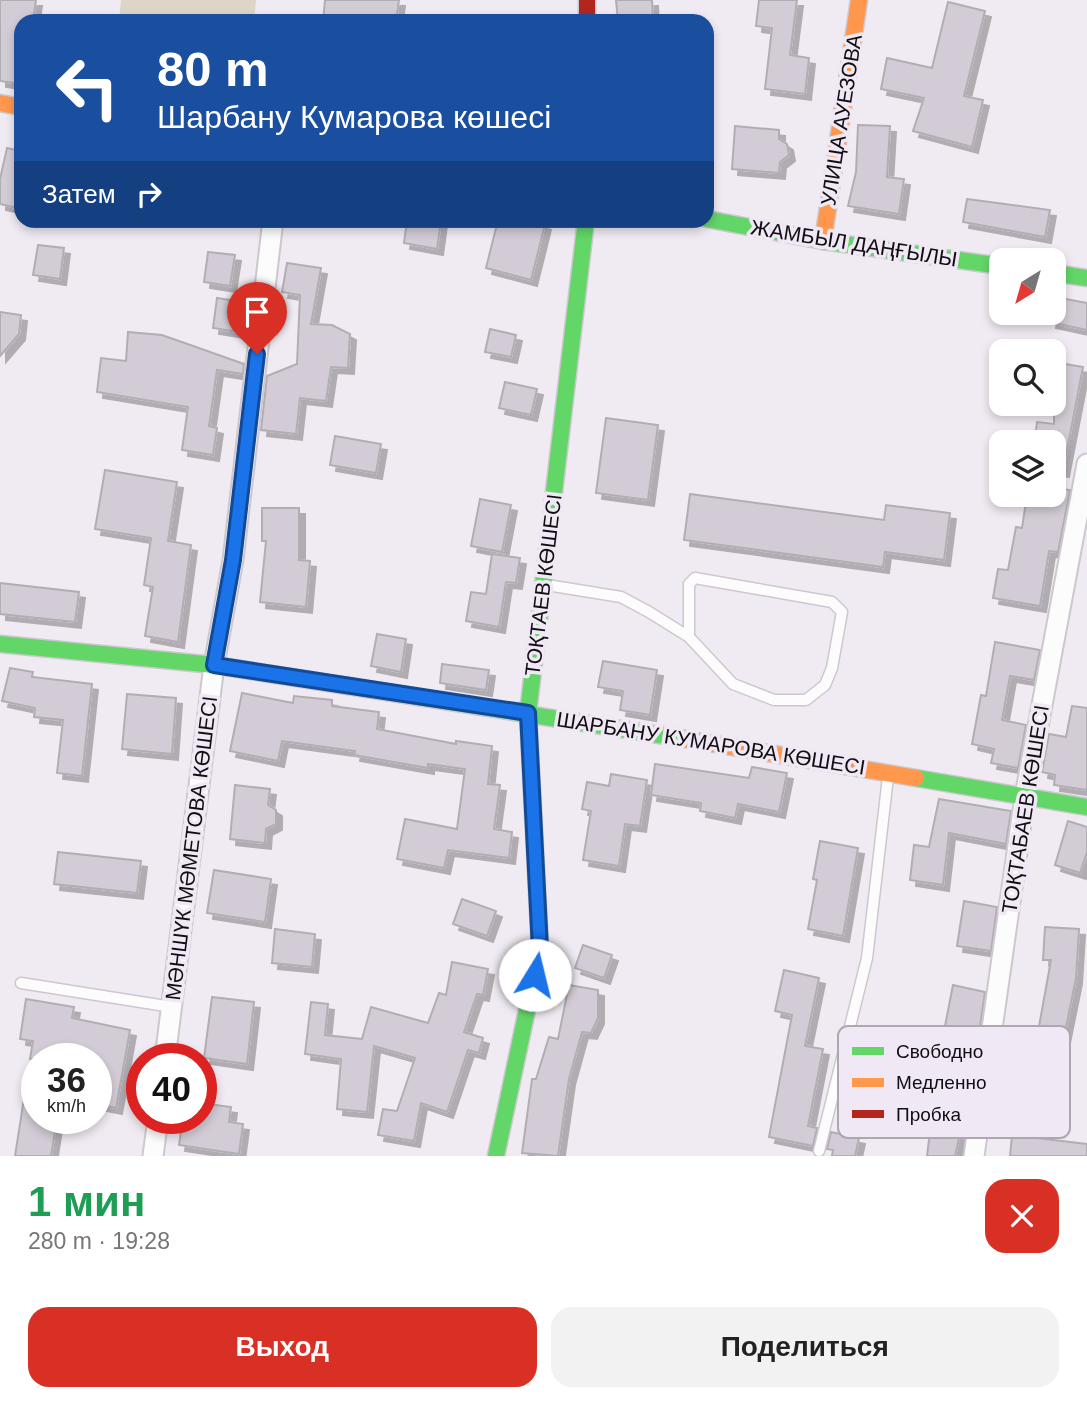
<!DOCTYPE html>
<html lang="ru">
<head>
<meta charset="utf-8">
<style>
	:root { --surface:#fff; --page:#f2f2f2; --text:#222; --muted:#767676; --accent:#d93025 }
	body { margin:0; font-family:Arial,sans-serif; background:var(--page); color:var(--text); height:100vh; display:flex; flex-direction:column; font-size:26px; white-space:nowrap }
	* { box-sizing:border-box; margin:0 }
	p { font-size:23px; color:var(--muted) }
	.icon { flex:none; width:38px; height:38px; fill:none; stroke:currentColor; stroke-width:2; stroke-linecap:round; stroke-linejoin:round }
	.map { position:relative; height:1156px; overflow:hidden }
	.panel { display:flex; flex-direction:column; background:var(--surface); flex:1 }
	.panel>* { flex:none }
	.guide { position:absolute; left:14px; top:14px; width:700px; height:214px; border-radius:21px; box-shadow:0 4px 10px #0003; background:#1a4fa0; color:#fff; overflow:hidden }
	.needle { width:46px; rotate:217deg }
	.tools { position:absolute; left:989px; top:248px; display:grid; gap:14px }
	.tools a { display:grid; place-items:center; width:77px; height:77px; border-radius:14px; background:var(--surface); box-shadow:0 4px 10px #0003; font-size:35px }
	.speed { position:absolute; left:21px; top:1043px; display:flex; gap:14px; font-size:35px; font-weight:700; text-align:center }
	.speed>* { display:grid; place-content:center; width:91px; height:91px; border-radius:50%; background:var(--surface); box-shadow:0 4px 10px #0003; line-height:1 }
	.speed small { font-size:18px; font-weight:400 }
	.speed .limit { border:10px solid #d22; background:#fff; color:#111 }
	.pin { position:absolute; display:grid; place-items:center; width:60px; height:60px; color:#fff; margin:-72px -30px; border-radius:50% 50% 50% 0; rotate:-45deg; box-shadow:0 0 7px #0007 }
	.pin .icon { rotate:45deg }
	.me { position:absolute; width:77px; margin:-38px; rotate:9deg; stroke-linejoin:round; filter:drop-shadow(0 0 5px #0008) }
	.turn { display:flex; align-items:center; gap:24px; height:147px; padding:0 28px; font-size:32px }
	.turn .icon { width:91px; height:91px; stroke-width:2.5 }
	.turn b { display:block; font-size:49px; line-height:60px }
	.then { display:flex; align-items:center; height:66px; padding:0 28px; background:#0003; gap:14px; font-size:26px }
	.round { display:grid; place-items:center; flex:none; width:74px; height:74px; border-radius:21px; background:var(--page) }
	.head { display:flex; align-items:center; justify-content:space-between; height:119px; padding:0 28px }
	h1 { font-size:42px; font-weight:700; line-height:52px; color:#1e9e55 }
	.action { display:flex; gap:14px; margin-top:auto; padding:14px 28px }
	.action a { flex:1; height:80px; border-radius:21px; background:var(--accent); color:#fff; font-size:28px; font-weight:700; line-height:80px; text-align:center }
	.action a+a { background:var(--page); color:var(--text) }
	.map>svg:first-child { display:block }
	.green { fill:#ded4c8 }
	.building { fill:#d3ccd6; stroke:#b1aeb3; stroke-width:2; filter:url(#shadow) }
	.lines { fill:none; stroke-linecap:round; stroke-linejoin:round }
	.lane-casing { stroke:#ccc8cd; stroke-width:13 }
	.street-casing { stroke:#ccc8cd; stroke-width:23 }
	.fast-casing { stroke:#ccc8cd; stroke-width:19 }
	.slow-casing { stroke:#ccc8cd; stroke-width:19 }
	.jam-casing { stroke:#ccc8cd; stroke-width:19 }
	.lane { stroke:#fdfcfd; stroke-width:10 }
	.street { stroke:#fdfcfd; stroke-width:19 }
	.fast { stroke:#63d668; stroke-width:16 }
	.slow { stroke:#ff974d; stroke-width:16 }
	.jam { stroke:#b3261e; stroke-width:16 }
	.route-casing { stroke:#114b97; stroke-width:18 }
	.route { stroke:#1a73e8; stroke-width:12 }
	.labels { text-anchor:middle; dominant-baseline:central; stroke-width:7; stroke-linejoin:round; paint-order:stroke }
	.street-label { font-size:21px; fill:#110e12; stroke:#f1e8f5 }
	.key { fill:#f1e8f5; stroke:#aea7b1; stroke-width:2 }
	.key-label { font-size:19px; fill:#110e12 }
</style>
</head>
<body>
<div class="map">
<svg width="1087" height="1156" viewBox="0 0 1087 1156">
	<defs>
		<filter id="shadow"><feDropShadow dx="6" dy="6" stdDeviation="0" flood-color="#0004"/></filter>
	</defs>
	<rect width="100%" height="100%" fill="#f0ebf2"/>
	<!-- green -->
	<polygon class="green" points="121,0 256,0 254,21 119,21"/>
	<!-- building -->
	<g class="building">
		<polygon points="0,0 36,0 33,21 21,21 21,84 0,81"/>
		<polygon points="325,0 399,0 396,21 323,21"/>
		<polygon points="616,0 652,0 653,21 618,21"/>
		<polygon points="759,0 797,0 790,55 809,58 805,94 765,89 772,28 756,26"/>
		<polygon points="948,2 985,11 964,96 983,100 972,147 913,131 924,98 881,89 887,58 932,68"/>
		<polygon points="858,125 890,126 887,177 904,179 899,214 848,206 856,172"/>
		<polygon points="735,126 779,130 779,139 787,144 789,155 780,162 779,173 732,169"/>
		<polygon points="7,148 21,151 21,209 0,204 0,179"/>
		<polygon points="967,199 1050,210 1045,237 963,222"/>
		<polygon points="407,220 441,220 437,249 404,243"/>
		<polygon points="498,220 532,220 545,224 531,280 486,268"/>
		<polygon points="38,245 64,248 60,279 33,275"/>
		<polygon points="208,252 235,255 230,286 204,282"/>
		<polygon points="287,263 321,268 311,324 332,325 350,334 348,368 331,367 326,401 300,398 296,434 261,430 267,376 297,364 300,295 282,292"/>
		<polygon points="1055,297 1087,303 1087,330 1050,322"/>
		<polygon points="217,298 244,302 239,332 213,328"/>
		<polygon points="0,312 21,315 19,334 0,356"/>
		<polygon points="490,329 516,335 511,357 485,352"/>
		<polygon points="128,332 162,335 244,364 243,374 217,370 209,426 217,428 213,455 182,450 188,407 97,392 101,358 126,361"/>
		<polygon points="1054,362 1083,367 1063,471 1054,470 1054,443 1034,443 1037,422 1054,424"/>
		<polygon points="505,382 537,389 531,415 499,408"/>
		<polygon points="606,418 658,425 648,500 596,493"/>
		<polygon points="335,436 381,444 376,473 330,465"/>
		<polygon points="105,470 177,482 168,541 191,545 178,642 145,636 153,587 144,585 151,538 95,529"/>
		<polygon points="1054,488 1070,490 1058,552 1049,551 1040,606 993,598 998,569 1008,570 1016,527 1022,528 1027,495 1054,495"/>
		<polygon points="690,494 884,520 886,505 950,513 944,560 885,552 883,567 684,540"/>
		<polygon points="480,499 511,505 502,552 471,546"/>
		<polygon points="262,508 299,508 299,560 310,561 306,607 260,602 266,541 262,541"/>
		<polygon points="492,554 520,558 516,583 506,582 499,627 466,621 471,592 486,594"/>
		<polygon points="0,583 79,592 75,622 0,614"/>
		<polygon points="377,634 406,639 401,672 371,666"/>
		<polygon points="995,642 1040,650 1034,680 1010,676 1002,720 1026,725 1018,768 991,763 994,749 972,744 981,695 986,696"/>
		<polygon points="603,661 657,670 650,715 620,710 623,691 598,687"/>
		<polygon points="442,664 489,670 486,690 440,683"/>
		<polygon points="10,668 33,672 32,677 92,684 82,776 57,773 63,720 34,717 35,708 2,701"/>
		<polygon points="242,693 293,703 294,696 332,700 332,706 379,712 377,729 456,744 456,741 492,746 488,784 500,785 494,829 512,832 509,858 448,850 444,868 397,859 405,819 457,829 465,769 428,764 428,768 354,755 355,751 282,741 278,761 230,751"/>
		<polygon points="127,694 176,698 172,754 122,749"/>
		<polygon points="1072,706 1087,708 1087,790 1054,785 1055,775 1042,772 1049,734 1066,737"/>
		<polygon points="655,764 749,778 752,767 787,773 779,812 738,804 735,818 700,811 701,803 651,795"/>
		<polygon points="611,774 647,780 640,826 625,824 619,866 583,860 591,811 582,809 587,782 609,786"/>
		<polygon points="235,785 270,789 268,805 276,810 276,824 266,829 265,843 230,839"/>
		<polygon points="939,799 1011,811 1006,844 949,833 943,885 910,880 914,845 929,847"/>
		<polygon points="1068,821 1087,827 1087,852 1080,873 1055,865"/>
		<polygon points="820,841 858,848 843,936 808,929 817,880 813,879"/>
		<polygon points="58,852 141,861 137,893 54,884"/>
		<polygon points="214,870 271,879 265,922 207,913"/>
		<polygon points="462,899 496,911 487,936 453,924"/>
		<polygon points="964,901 997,907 991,951 957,946"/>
		<polygon points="1045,927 1079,929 1076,978 1064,1037 1038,1032 1051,960 1043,960"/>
		<polygon points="275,929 315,934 312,967 272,963"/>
		<polygon points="583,945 612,955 604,978 575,968"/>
		<polygon points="452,962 488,969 483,995 477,994 464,1032 483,1038 479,1053 468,1050 447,1112 421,1103 414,1141 378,1135 383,1109 397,1111 415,1058 374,1046 367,1112 337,1109 341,1059 305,1054 311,1002 328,1004 325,1035 362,1039 371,1007 428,1023 439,993 446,995"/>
		<polygon points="784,970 819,978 805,1046 823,1049 808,1126 817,1128 813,1146 769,1137 792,1015 775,1011"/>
		<polygon points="569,985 598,990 598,1018 591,1033 582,1032 569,1079 558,1156 522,1153 532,1079 536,1079 549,1037 558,1039"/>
		<polygon points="953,985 985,992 979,1033 945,1026"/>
		<polygon points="212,997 254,1002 247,1064 204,1058"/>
		<polygon points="26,999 74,1007 72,1018 130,1030 116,1108 96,1104 96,1059 30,1059 33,1041 20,1039"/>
		<polygon points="938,1065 974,1072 955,1156 927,1156"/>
		<polygon points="27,1079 37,1080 37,1118 57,1118 51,1156 15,1156"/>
		<polygon points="201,1103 231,1107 229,1122 243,1124 239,1154 179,1145 183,1118 201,1118"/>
		<polygon points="831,1132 859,1138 855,1156 832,1156 833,1150 827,1149"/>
		<polygon points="1012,1135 1087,1144 1087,1156 1010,1156"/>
	</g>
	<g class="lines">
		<defs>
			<g id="lane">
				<polyline points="547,585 621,597 649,612 689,637 733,684 774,700 806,700 825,685 832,668 842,612 832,602 695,578 689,584 689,637"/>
				<polyline points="21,983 172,1007"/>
				<polyline points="819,1151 867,958 888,777"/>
			</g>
			<g id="street">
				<polyline points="165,1059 214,665 233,560 273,220"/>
				<polyline points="153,1156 158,1118"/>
				<polyline points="974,1156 1025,796 1087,464"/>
			</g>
			<g id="fast">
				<polyline points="707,219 823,241 1001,266"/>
				<polyline points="1054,273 1087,278"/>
				<polyline points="0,644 214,665 685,739"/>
				<polyline points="916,778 1087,807"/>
				<polyline points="496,1156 540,949 528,713 586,220"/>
			</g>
			<g id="slow">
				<polyline points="0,103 21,107"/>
				<polyline points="823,241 859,0"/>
				<polyline points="685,739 916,778"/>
			</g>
			<polyline id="jam" points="587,0 587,21"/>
		</defs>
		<!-- lane casing -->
		<use href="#lane" class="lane-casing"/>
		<!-- street casing -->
		<use href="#street" class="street-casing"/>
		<!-- fast casing -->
		<use href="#fast" class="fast-casing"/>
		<!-- slow casing -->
		<use href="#slow" class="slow-casing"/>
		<!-- jam casing -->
		<use href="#jam" class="jam-casing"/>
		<!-- lane -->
		<use href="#lane" class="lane"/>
		<!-- street -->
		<use href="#street" class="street"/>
		<!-- fast -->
		<use href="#fast" class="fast"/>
		<!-- slow -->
		<use href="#slow" class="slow"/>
		<!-- jam -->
		<use href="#jam" class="jam"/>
	</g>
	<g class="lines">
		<defs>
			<polyline id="route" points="257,354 233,560 214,665 528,713 540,949 535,975"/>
		</defs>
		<!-- route casing -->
		<use href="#route" class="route-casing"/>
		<!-- route -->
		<use href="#route" class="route"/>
	</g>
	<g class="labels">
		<!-- street labels -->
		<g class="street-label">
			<text transform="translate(841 120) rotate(-81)">УЛИЦА АУЕЗОВА</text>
			<text transform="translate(854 243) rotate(9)">ЖАМБЫЛ ДАҢҒЫЛЫ</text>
			<text transform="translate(543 585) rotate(-83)">ТОҚТАЕВ КӨШЕСІ</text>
			<text transform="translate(711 743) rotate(9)">ШАРБАНУ КУМАРОВА КӨШЕСІ</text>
			<text transform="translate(1025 809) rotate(-81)">ТОҚТАБАЕВ КӨШЕСІ</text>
			<text transform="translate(191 848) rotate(-83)">МӘНШҮК МӘМЕТОВА КӨШЕСІ</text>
		</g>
	</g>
	<!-- legend -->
	<rect x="838" y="1026" width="232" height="112" rx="10" class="key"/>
	<rect x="852" y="1047" width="32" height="8" fill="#63d668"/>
	<rect x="852" y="1078" width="32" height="9" fill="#ff974d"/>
	<rect x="852" y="1110" width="32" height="8" fill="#b3261e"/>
	<g class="key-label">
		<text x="896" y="1058">Свободно</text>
		<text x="896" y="1089">Медленно</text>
		<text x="896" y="1121">Пробка</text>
	</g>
</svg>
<div class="tools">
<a><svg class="needle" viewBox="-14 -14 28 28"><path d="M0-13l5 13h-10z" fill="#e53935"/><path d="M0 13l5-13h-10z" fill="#767676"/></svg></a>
<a><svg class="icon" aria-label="search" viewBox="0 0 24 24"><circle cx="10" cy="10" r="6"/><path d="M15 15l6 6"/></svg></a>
<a><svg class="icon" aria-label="layers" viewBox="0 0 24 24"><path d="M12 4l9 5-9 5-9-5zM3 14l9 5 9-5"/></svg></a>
</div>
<div class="speed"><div>36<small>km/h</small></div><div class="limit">40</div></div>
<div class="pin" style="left:257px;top:354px;background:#d93025"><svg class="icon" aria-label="arrive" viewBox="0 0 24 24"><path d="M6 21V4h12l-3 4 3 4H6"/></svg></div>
<svg class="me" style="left:535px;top:975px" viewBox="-20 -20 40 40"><circle r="19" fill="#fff"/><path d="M0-13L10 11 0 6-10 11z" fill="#1a73e8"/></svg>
<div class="guide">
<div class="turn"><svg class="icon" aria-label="left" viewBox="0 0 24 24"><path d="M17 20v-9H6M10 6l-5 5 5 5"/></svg><div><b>80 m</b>Шарбану Кумарова көшесі</div></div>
<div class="then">Затем<svg class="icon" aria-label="right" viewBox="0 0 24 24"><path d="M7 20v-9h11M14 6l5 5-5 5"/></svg></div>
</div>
</div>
<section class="panel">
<div class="head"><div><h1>1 мин</h1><p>280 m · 19:28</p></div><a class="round" style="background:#d93025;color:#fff"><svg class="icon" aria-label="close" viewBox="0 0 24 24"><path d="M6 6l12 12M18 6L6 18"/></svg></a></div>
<div class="action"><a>Выход</a><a>Поделиться</a></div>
</section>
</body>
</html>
